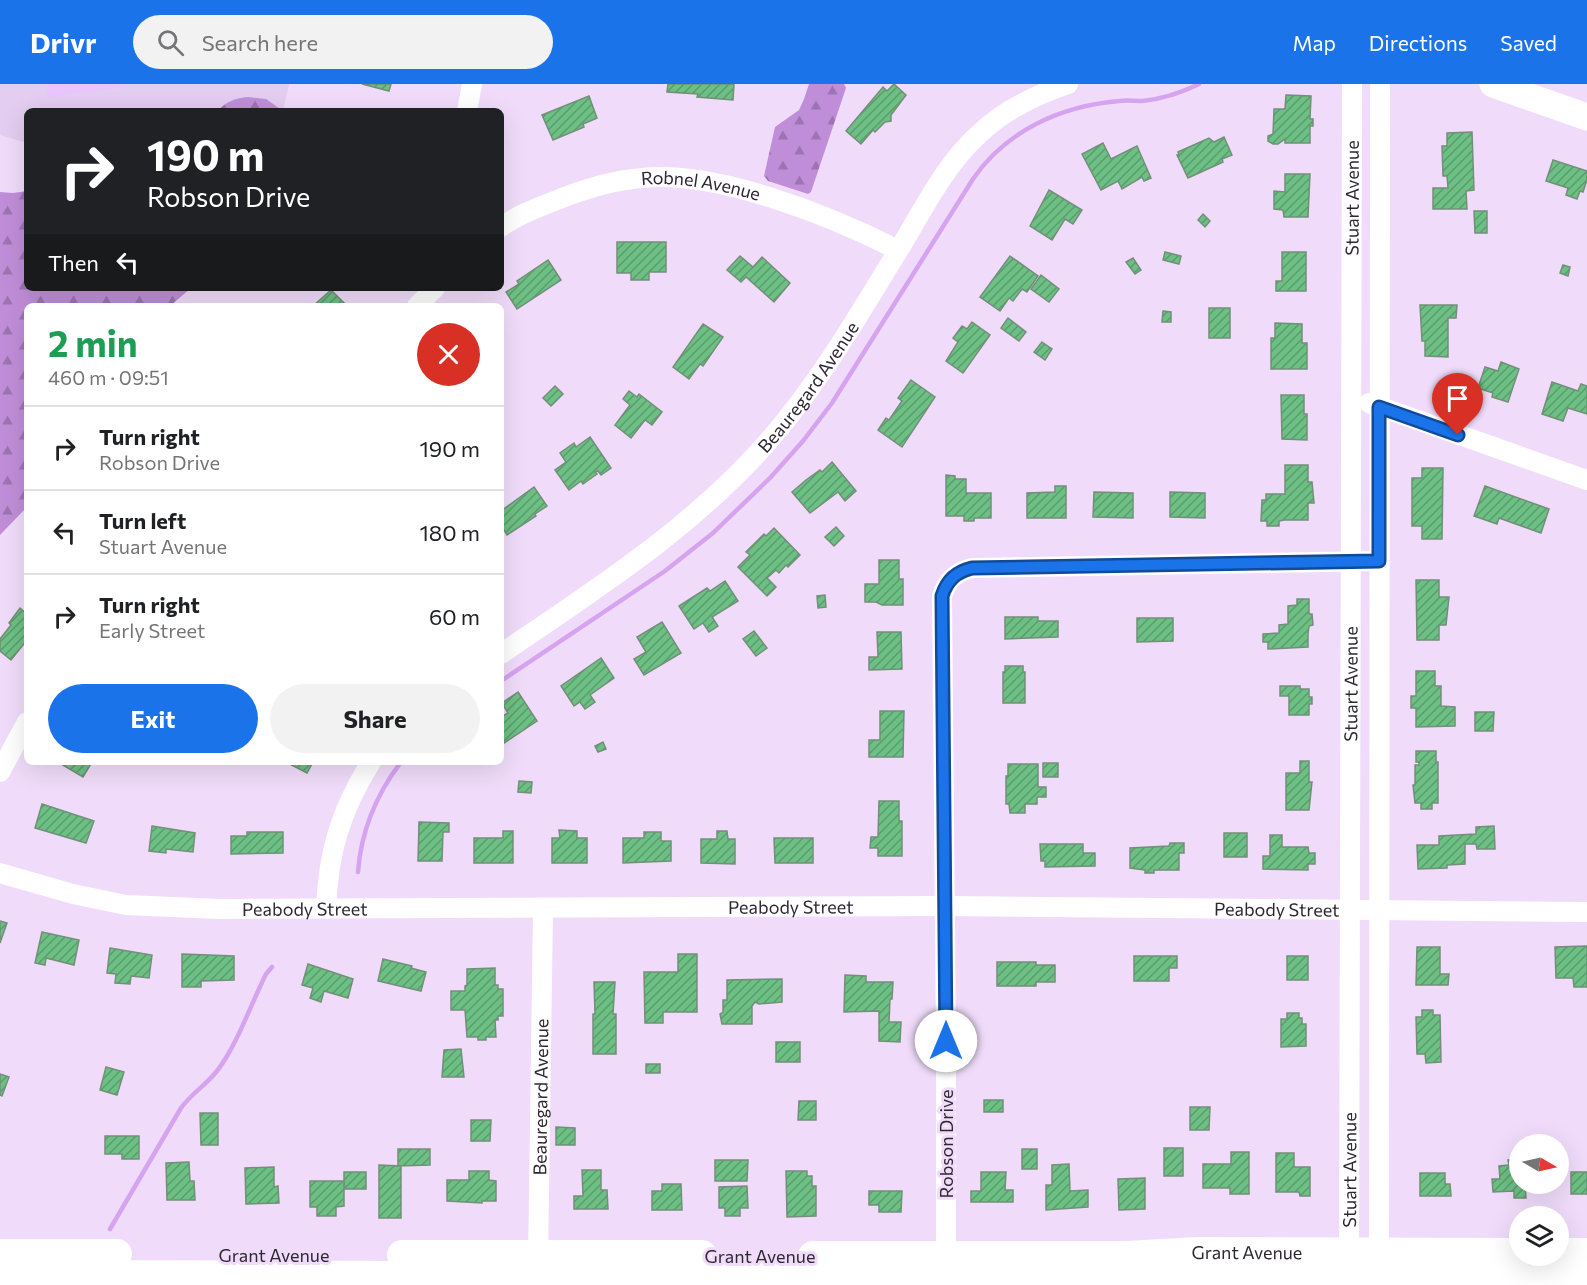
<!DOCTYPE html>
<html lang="en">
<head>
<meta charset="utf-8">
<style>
	:root { --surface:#fff; --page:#f2f2f2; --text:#202124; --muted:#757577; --line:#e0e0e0; --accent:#1a73e8 }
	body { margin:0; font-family:Commissioner,sans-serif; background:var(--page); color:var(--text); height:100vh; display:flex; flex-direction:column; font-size:22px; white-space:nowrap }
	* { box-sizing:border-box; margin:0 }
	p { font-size:20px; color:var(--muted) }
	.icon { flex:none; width:33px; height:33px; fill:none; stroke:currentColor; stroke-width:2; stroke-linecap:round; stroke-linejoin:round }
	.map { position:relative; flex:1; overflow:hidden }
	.details { position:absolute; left:24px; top:219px; width:480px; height:462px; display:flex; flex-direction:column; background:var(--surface); border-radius:9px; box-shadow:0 6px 24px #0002 }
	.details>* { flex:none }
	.banner { position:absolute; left:24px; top:24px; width:480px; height:183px; border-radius:9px; box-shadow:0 6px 24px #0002; background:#202124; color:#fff; overflow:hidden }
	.needle { width:39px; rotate:99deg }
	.buttons { position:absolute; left:1509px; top:1050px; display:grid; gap:12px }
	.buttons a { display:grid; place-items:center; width:60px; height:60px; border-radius:50%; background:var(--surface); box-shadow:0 6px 24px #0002; font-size:30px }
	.pin { position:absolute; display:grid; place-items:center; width:51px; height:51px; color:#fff; margin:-62px -26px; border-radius:50% 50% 50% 0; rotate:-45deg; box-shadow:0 0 6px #0007 }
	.pin .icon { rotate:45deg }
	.me { position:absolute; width:66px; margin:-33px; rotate:0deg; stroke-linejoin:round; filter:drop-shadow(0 0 4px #0008) }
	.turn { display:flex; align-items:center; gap:21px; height:126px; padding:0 24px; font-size:27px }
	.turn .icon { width:78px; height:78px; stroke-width:2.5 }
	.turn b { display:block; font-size:42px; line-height:51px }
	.then { display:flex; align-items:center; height:57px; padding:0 24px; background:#0003; gap:12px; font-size:22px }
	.round { display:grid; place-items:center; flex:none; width:63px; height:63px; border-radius:32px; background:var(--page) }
	.summary { display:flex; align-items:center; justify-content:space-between; height:102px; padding:0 24px }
	h1 { font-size:36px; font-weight:700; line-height:45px; color:#1e9e55 }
	.cta { display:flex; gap:12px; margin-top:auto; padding:12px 24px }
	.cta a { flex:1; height:69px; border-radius:36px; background:var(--accent); color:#fff; font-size:24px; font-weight:700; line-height:69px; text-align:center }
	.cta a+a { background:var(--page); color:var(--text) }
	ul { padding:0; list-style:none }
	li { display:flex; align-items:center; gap:18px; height:84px; padding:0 24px; border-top:2px solid var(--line) }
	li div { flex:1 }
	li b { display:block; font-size:22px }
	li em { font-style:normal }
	header { display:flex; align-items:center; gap:36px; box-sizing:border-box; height:84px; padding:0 30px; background:var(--accent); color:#fff }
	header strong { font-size:28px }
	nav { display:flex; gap:33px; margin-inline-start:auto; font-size:21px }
	.search { width:420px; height:54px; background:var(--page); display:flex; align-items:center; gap:15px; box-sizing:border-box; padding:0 21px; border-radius:33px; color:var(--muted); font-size:22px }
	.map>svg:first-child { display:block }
	.built { fill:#e3cdf0 }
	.green { fill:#e9c4fd }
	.forest { fill:url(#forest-firs) }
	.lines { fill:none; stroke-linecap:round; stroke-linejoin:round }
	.stream { stroke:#d6a3f0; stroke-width:4.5 }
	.building { fill:url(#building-hatch); stroke:#738e79; stroke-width:1.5 }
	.street { stroke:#fff; stroke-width:20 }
	.secondary { stroke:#fff; stroke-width:27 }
	.primary { stroke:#fff; stroke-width:30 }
	.route-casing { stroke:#114b97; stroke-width:15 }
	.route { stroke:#1a73e8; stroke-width:10 }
	.labels { text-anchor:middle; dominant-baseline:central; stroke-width:6; stroke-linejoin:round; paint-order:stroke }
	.street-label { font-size:18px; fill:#2e2732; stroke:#f0dcfa }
</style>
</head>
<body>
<header>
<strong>Drivr</strong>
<div class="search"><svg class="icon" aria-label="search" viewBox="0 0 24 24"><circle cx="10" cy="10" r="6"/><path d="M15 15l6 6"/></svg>Search here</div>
<nav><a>Map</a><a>Directions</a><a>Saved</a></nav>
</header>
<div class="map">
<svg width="1587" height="1201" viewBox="0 0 1587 1201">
	<defs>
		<pattern id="forest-firs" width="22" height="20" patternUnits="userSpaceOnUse" patternTransform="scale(1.5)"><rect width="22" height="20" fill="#c08ed9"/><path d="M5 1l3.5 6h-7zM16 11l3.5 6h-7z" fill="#9c74b1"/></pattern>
		<pattern id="building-hatch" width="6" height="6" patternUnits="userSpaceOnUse" patternTransform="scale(1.5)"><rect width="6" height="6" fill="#6dc084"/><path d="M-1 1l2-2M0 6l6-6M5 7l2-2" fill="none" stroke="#5a9c6d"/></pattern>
	</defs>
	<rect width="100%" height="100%" fill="#f0dcfa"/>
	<!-- built -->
	<polygon class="built" points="0,0 289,0 283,27 27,27 27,59 0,51"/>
	<!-- green -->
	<polygon class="green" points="47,0 121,0 117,4 48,13"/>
	<!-- forest -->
	<g class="forest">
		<polygon points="809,0 844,0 846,4 811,108 808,110 768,97 764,92 775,43 799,26 804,15"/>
		<path d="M248 13 266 15 283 27H218C226 17 236 14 248 13Z"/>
		<polygon points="27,107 27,204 191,204 170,222 27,222 27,423 0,451 0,108 13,109"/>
	</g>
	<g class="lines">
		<!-- stream -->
		<g class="stream">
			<path d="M501 597 665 487 713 449 770 394 803 357 832 319 973 95C1007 46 1061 22 1119 17 1126 16 1134 17 1142 17 1162 15 1181 9 1199 0"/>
			<path d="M358 788C361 747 376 711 401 678"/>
			<path d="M110 1145 181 1024C191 1010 206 1001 217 987 237 961 251 920 266 890L272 883"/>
		</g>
	</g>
	<!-- building -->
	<g class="building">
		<polygon points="362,0 391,0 389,7"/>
		<polygon points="668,0 734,0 733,16 697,13 698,10 667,8"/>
		<polygon points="894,0 906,11 891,31 891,37 885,38 875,48 873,46 861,60 846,47 883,3 887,7"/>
		<polygon points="1286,11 1311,12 1310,35 1313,35 1313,42 1310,42 1310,59 1285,59 1285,55 1278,60 1273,60 1268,57 1268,52 1273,50 1274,25 1285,25"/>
		<polygon points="589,12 597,34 583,40 584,43 553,56 542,31"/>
		<polygon points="1472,48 1474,106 1466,107 1467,125 1433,125 1433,104 1448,104 1447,92 1443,92 1442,62 1447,62 1447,49"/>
		<polygon points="1224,53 1232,71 1222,75 1223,78 1188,94 1177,71 1179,71 1178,68 1209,54 1214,58"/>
		<polygon points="1103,59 1111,75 1137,62 1151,94 1144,97 1142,93 1122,105 1118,97 1101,106 1082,70"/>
		<polygon points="1553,76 1587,87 1587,96 1583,108 1580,107 1577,115 1566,111 1568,104 1546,97"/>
		<polygon points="1285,90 1310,90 1308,133 1284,133 1283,126 1274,125 1274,107 1285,108"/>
		<polygon points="1049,106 1082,126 1073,140 1065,135 1052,156 1030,142"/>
		<polygon points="1474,127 1487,127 1487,149 1475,149"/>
		<polygon points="1203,130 1210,137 1205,143 1198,136"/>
		<polygon points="617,158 666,158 666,188 649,188 649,196 631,196 631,189 617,189"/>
		<polygon points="1165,168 1181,172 1179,180 1163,176"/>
		<polygon points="1282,168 1306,168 1306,207 1276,207 1276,197 1282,197"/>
		<polygon points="740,172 753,183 762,173 790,199 774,218 746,193 741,198 727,186"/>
		<polygon points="1010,172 1038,192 1027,208 1022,205 1013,217 1009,214 1000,227 980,213"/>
		<polygon points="1133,174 1141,186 1135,190 1126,178"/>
		<polygon points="548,176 561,196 517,225 506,208 519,200 517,197"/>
		<polygon points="1563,181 1570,183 1568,192 1560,189"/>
		<polygon points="1041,191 1059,205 1049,218 1031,205"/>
		<polygon points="331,206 345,220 344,222 313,222"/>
		<polygon points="1420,221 1457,221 1456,234 1448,234 1448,273 1425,272 1425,257 1422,257"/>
		<rect x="1209" y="224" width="21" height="30"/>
		<polygon points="1163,227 1171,228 1171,238 1162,238"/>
		<polygon points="1008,234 1026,248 1019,257 1001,244"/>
		<polygon points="972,238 990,251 963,289 946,277 958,258 953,254 962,242 967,245"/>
		<polygon points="1275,239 1302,240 1302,259 1307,259 1307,285 1271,285 1271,254 1275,254"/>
		<polygon points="703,240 723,253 703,282 700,280 689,295 673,283"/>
		<polygon points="1042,258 1052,265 1045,276 1034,268"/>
		<polygon points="1501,278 1519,285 1508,318 1492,313 1493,309 1478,304 1485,283 1498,287"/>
		<polygon points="911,296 935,313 902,363 878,346 886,334 889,336 902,317 898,314"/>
		<polygon points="1552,298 1578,307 1581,300 1587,302 1587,330 1568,324 1563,337 1542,330"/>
		<polygon points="555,302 563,310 551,322 543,314"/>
		<polygon points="629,307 637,313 639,310 662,328 652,341 645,336 631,354 615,341 630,321 623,315"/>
		<polygon points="1281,311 1304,311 1304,330 1307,330 1307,356 1282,355"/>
		<polygon points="590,353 611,384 601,391 598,387 595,388 597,390 583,400 581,397 569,406 555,386 566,378 560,369 574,359 576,363"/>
		<polygon points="832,378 856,407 845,417 838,408 810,429 792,408 806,396 820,386 822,388"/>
		<polygon points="1285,381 1308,381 1308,398 1312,398 1314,419 1308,419 1308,436 1284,436 1279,437 1279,442 1267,442 1267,437 1261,437 1262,416 1266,416 1266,410 1285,410"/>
		<polygon points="1422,384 1443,384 1442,455 1422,455 1422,442 1412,442 1412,394 1422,394"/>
		<polygon points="946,391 955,392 955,395 966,395 966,409 991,409 991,434 974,434 974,437 964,437 964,432 946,432"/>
		<polygon points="1055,402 1066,402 1066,434 1027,434 1027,409 1055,408"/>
		<polygon points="1485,402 1549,425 1541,449 1499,434 1497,440 1474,432"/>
		<polygon points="534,403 547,422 535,430 536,432 507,451 501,441 501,427"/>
		<polygon points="1094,408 1133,409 1133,434 1093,433"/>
		<polygon points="1170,408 1205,409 1205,434 1170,433"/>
		<polygon points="836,443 844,452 834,462 825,453"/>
		<polygon points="774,444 800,471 788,483 786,481 779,489 776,486 767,494 776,503 767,512 738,483 750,471 746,468 764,450 766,452"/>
		<polygon points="879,476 899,476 899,495 903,495 903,521 882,521 876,518 865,518 865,500 879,500"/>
		<polygon points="1416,496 1439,496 1439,513 1449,513 1446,541 1439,541 1439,556 1417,556"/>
		<polygon points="725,497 738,517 712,533 718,542 709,548 703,539 694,545 679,522 707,504 710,507"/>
		<polygon points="825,511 826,523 818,524 817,512"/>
		<polygon points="1297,515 1309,515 1309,530 1312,530 1313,541 1309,542 1308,550 1308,563 1268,565 1268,558 1263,558 1263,550 1279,549 1279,541 1288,540 1288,522 1297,521"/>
		<polygon points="20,524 27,530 27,556 11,576 0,567 0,555 11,541 9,539"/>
		<polygon points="1005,533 1038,533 1038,537 1058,537 1058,553 1005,555"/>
		<polygon points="1137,534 1173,534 1173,557 1137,558"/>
		<polygon points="662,538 681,569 644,591 634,575 646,568 637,553"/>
		<polygon points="754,547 767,564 756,572 743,555"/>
		<polygon points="877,548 901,548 902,585 869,586 869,573 878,573"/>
		<polygon points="601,574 614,594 590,611 595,618 585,625 580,618 574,622 561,602"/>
		<polygon points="1005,582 1023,582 1023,588 1025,588 1025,619 1003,619 1003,588 1005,588"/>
		<polygon points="1416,587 1435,587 1435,602 1441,602 1441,622 1455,623 1455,642 1416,643 1416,624 1411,624 1411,612 1416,612"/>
		<polygon points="1280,602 1300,602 1300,605 1309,605 1309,613 1312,613 1312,620 1309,620 1309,631 1289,631 1289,612 1280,612"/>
		<polygon points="518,608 537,637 501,661 501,633 508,629 502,619"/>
		<polygon points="880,627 904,627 903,673 869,673 869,656 880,656"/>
		<polygon points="1475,628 1494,628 1493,647 1475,647"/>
		<polygon points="603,658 606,665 598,668 595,662"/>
		<polygon points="1416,667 1436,667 1436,678 1438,678 1438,719 1432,719 1432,725 1421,725 1421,719 1415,719 1413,701 1415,701 1415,681 1419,681 1419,678 1416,678"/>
		<polygon points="1300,677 1309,677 1309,698 1312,698 1309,726 1286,726 1286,689 1300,689"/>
		<polygon points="62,678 92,678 83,693 61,680"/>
		<polygon points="286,678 313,678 307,689"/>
		<rect x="1043" y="679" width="15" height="14"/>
		<polygon points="1008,680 1038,680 1038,703 1046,703 1046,713 1037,713 1037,720 1025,720 1025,729 1010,729 1009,720 1006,720 1006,692 1008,692"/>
		<polygon points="519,697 532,698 531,709 518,708"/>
		<polygon points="879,717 899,717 899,737 902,737 902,772 878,772 878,764 870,764 871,753 878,753"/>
		<polygon points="42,720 94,737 86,759 35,744"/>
		<polygon points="419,738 449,739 449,748 443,748 442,777 418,777"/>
		<polygon points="152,742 195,749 193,768 166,765 166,769 149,767"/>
		<polygon points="1494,742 1495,765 1477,765 1476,760 1465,760 1465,780 1447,781 1447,784 1418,785 1417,761 1439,761 1439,752 1476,750 1476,743"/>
		<polygon points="559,746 577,747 577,754 587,754 587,779 552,779 552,754 560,754"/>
		<polygon points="503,747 513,747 513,779 474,779 474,754 503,754"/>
		<polygon points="717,747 727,747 728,755 735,755 735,780 701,779 701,755 717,755"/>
		<polygon points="247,748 283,748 283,769 231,770 231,752 247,752"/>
		<polygon points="644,748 661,748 661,757 671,757 671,777 623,779 623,754 644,754"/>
		<rect x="1224" y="749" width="23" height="24"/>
		<polygon points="1270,751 1282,751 1282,763 1308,763 1309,769 1315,769 1315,780 1308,780 1308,786 1263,785 1263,772 1270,772"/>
		<polygon points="774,754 813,754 813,779 775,779"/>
		<polygon points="1170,759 1184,759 1184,769 1179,769 1179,786 1154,786 1154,789 1145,789 1145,786 1130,784 1130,764 1169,762"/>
		<polygon points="1040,760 1083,760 1083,769 1095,769 1095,782 1045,783 1045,777 1041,777"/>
		<polygon points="0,837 7,839 0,859"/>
		<polygon points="42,848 79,856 74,881 46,874 45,881 35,879"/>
		<polygon points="1587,862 1587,903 1574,903 1573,894 1556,894 1555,863"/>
		<polygon points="1417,863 1440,863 1440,890 1449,890 1448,901 1416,901"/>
		<polygon points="110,864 152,871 149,894 131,892 130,900 115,899 116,890 107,889"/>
		<polygon points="182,870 234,872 234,896 201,897 201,903 182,903"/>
		<polygon points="678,870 697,870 697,928 663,928 663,939 645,939 644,888 678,888"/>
		<polygon points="1134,872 1177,872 1177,884 1169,884 1169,897 1134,897"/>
		<rect x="1287" y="872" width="21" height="24"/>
		<polygon points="383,875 412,882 411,884 426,888 421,907 378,897"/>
		<polygon points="997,878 1036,878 1036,881 1055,881 1055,898 1036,898 1036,902 997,902"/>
		<polygon points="308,880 353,895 348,914 324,907 321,918 310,914 313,904 302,901"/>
		<polygon points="495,884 495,901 498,901 498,905 503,905 503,932 498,932 498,936 495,936 496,953 486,953 486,956 478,956 478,953 467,953 465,926 451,926 451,907 465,907 465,902 467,901 467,885"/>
		<polygon points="845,891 866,892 866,898 893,898 892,915 890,915 889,938 901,938 900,958 879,957 879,927 844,928"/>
		<polygon points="782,895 782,918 759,920 755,918 752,922 752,940 722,940 720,930 723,928 723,916 727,916 727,896"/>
		<polygon points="594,898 615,898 613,930 616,930 616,970 593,970 593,930 595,930"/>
		<polygon points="1422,926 1433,926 1433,931 1440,931 1441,978 1426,979 1425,970 1417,970 1416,933 1422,933"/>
		<polygon points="1287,929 1299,929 1299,934 1302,934 1302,940 1306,940 1306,962 1281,963 1281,935 1287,935"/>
		<rect x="776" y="958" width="24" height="20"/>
		<polygon points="461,965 464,993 442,993 444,966"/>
		<rect x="646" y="980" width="14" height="9"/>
		<polygon points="106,983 124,988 117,1011 100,1006"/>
		<polygon points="0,990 9,993 2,1012 0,1011"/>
		<rect x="984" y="1016" width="19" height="12"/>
		<polygon points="799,1017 816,1017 816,1036 798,1036"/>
		<polygon points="1190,1023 1210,1023 1209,1046 1190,1046"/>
		<polygon points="200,1029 218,1029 218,1061 201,1061"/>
		<polygon points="471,1036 491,1036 490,1057 471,1057"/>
		<polygon points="556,1043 575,1044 575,1061 556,1061"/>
		<polygon points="105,1052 139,1052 139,1075 122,1075 122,1070 105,1070"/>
		<rect x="1164" y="1064" width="19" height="28"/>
		<polygon points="398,1065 430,1065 430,1081 398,1082"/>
		<rect x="1022" y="1065" width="15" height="20"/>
		<polygon points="1231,1068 1249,1068 1249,1110 1230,1110 1230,1104 1203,1104 1203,1080 1231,1080"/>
		<polygon points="1276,1069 1294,1069 1294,1083 1310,1083 1310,1112 1300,1112 1299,1108 1276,1108"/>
		<polygon points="1520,1075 1520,1100 1525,1100 1526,1114 1514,1114 1514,1107 1493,1108 1492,1095 1500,1095 1499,1082 1509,1081 1508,1076"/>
		<polygon points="715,1076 748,1076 747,1097 715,1097"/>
		<polygon points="189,1078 190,1097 194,1097 195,1116 167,1116 166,1079"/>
		<polygon points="1069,1080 1070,1107 1088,1106 1088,1123 1046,1126 1046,1101 1052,1101 1052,1081"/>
		<polygon points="379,1081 401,1082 401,1134 379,1134"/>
		<polygon points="274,1083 274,1103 278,1102 279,1119 246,1120 245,1084"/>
		<polygon points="582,1086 601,1086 601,1106 607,1106 608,1125 574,1125 574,1112 583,1112"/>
		<polygon points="469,1087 489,1087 489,1096 496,1097 496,1117 482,1117 482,1119 447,1117 447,1096 469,1096"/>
		<polygon points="786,1087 807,1087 807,1092 812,1092 812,1102 816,1102 816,1132 787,1133"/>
		<rect x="344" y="1088" width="22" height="17"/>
		<polygon points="981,1088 1006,1088 1005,1106 1013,1106 1013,1118 971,1118 971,1107 981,1107"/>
		<rect x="1571" y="1088" width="16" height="22"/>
		<polygon points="1420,1089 1445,1089 1445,1100 1450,1100 1451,1112 1420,1112"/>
		<polygon points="1145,1094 1145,1125 1119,1126 1118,1095"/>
		<polygon points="310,1097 344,1097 344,1122 336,1123 336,1132 317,1132 317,1123 310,1123"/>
		<polygon points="662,1100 681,1100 682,1126 652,1126 652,1107 662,1107"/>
		<polygon points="747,1102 748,1124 740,1124 740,1132 725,1132 725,1124 719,1124 719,1103"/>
		<polygon points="869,1107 902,1107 901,1128 879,1128 879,1121 869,1121"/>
	</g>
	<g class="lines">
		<!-- street -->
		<g class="street">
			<polyline points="467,27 472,0"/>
			<path id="s1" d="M501 143C519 130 542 122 562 114 588 104 615 96 642 94 717 86 831 132 898 166"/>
			<polyline points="417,222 435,204"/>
			<polyline points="1369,319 1587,396"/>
			<path id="s2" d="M501 570C597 504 696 442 772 353 822 295 861 227 901 162 924 124 945 81 978 51 1004 26 1035 11 1068 0"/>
			<polyline points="0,688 27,638"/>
			<path id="s3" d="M0 789 73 810 126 821 220 825 945 822 1587 828"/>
			<path d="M326 825C328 768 341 726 371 678"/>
			<path id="s4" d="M1349 1179 1352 0"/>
			<polyline points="1379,1180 1380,0"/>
			<path id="s5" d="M538 1181 543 824"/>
			<path d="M946 1183V957L942 512C947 496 956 488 972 484L1379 477"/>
		</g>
		<!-- secondary -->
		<polyline class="secondary" points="1493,0 1587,33"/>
		<!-- primary -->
		<g class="primary">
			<polyline points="1558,1169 1587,1169"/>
			<polyline points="0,1170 117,1170"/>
			<polyline points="402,1171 702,1171"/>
			<path id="s6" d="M813 1172H1127L1198 1168 1520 1169"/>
			<polyline points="0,1191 840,1193 1379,1197 1520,1197 1587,1192"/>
		</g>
	</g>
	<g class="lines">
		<defs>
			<path id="route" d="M946 957 942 512C947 496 956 488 972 484L1379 477V323L1458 351"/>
		</defs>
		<!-- route casing -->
		<use href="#route" class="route-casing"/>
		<!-- route -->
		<use href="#route" class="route"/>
	</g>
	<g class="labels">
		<!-- street labels -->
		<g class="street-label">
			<text stroke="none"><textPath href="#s1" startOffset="210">Robnel Avenue</textPath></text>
			<text stroke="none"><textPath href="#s4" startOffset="1065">Stuart Avenue</textPath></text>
			<text stroke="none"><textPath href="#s2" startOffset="410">Beauregard Avenue</textPath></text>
			<text stroke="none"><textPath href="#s4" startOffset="579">Stuart Avenue</textPath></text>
			<text stroke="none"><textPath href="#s3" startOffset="795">Peabody Street</textPath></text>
			<text stroke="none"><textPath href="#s3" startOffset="309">Peabody Street</textPath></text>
			<text stroke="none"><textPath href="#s3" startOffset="1281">Peabody Street</textPath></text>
			<text stroke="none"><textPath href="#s5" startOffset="168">Beauregard Avenue</textPath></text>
			<text transform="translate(946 1060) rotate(-90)">Robson Drive</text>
			<text stroke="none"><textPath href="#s4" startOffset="93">Stuart Avenue</textPath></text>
			<text stroke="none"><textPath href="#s6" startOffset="434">Grant Avenue</textPath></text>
			<text x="274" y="1171">Grant Avenue</text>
			<text x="760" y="1172">Grant Avenue</text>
		</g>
	</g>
</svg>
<div class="buttons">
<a><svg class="needle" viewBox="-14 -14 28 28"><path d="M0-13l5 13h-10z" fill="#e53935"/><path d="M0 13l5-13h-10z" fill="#757577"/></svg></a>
<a><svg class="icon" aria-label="layers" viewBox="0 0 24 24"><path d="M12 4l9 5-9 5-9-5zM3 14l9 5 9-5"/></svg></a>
</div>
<div class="pin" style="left:1458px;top:351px;background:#d93025"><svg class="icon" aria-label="arrive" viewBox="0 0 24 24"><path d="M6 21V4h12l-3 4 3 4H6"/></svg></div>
<svg class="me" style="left:946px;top:957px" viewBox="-20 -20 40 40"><circle r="19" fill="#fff"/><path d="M0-13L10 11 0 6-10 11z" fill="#1a73e8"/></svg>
<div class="banner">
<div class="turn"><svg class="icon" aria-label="right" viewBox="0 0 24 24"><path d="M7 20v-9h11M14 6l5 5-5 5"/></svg><div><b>190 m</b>Robson Drive</div></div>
<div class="then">Then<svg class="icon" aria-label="left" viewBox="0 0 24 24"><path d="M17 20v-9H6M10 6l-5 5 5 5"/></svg></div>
</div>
<section class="details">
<div class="summary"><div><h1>2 min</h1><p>460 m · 09:51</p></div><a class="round" style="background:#d93025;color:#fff"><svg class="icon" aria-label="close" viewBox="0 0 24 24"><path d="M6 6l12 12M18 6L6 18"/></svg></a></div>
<ul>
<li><svg class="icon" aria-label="right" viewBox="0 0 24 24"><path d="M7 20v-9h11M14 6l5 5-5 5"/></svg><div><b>Turn right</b><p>Robson Drive</p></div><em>190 m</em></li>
<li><svg class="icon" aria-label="left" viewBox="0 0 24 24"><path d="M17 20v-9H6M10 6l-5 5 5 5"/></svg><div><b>Turn left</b><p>Stuart Avenue</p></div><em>180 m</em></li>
<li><svg class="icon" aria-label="right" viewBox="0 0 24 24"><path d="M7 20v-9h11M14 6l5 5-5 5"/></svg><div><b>Turn right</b><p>Early Street</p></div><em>60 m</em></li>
</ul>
<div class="cta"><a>Exit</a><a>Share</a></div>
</section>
</div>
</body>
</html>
